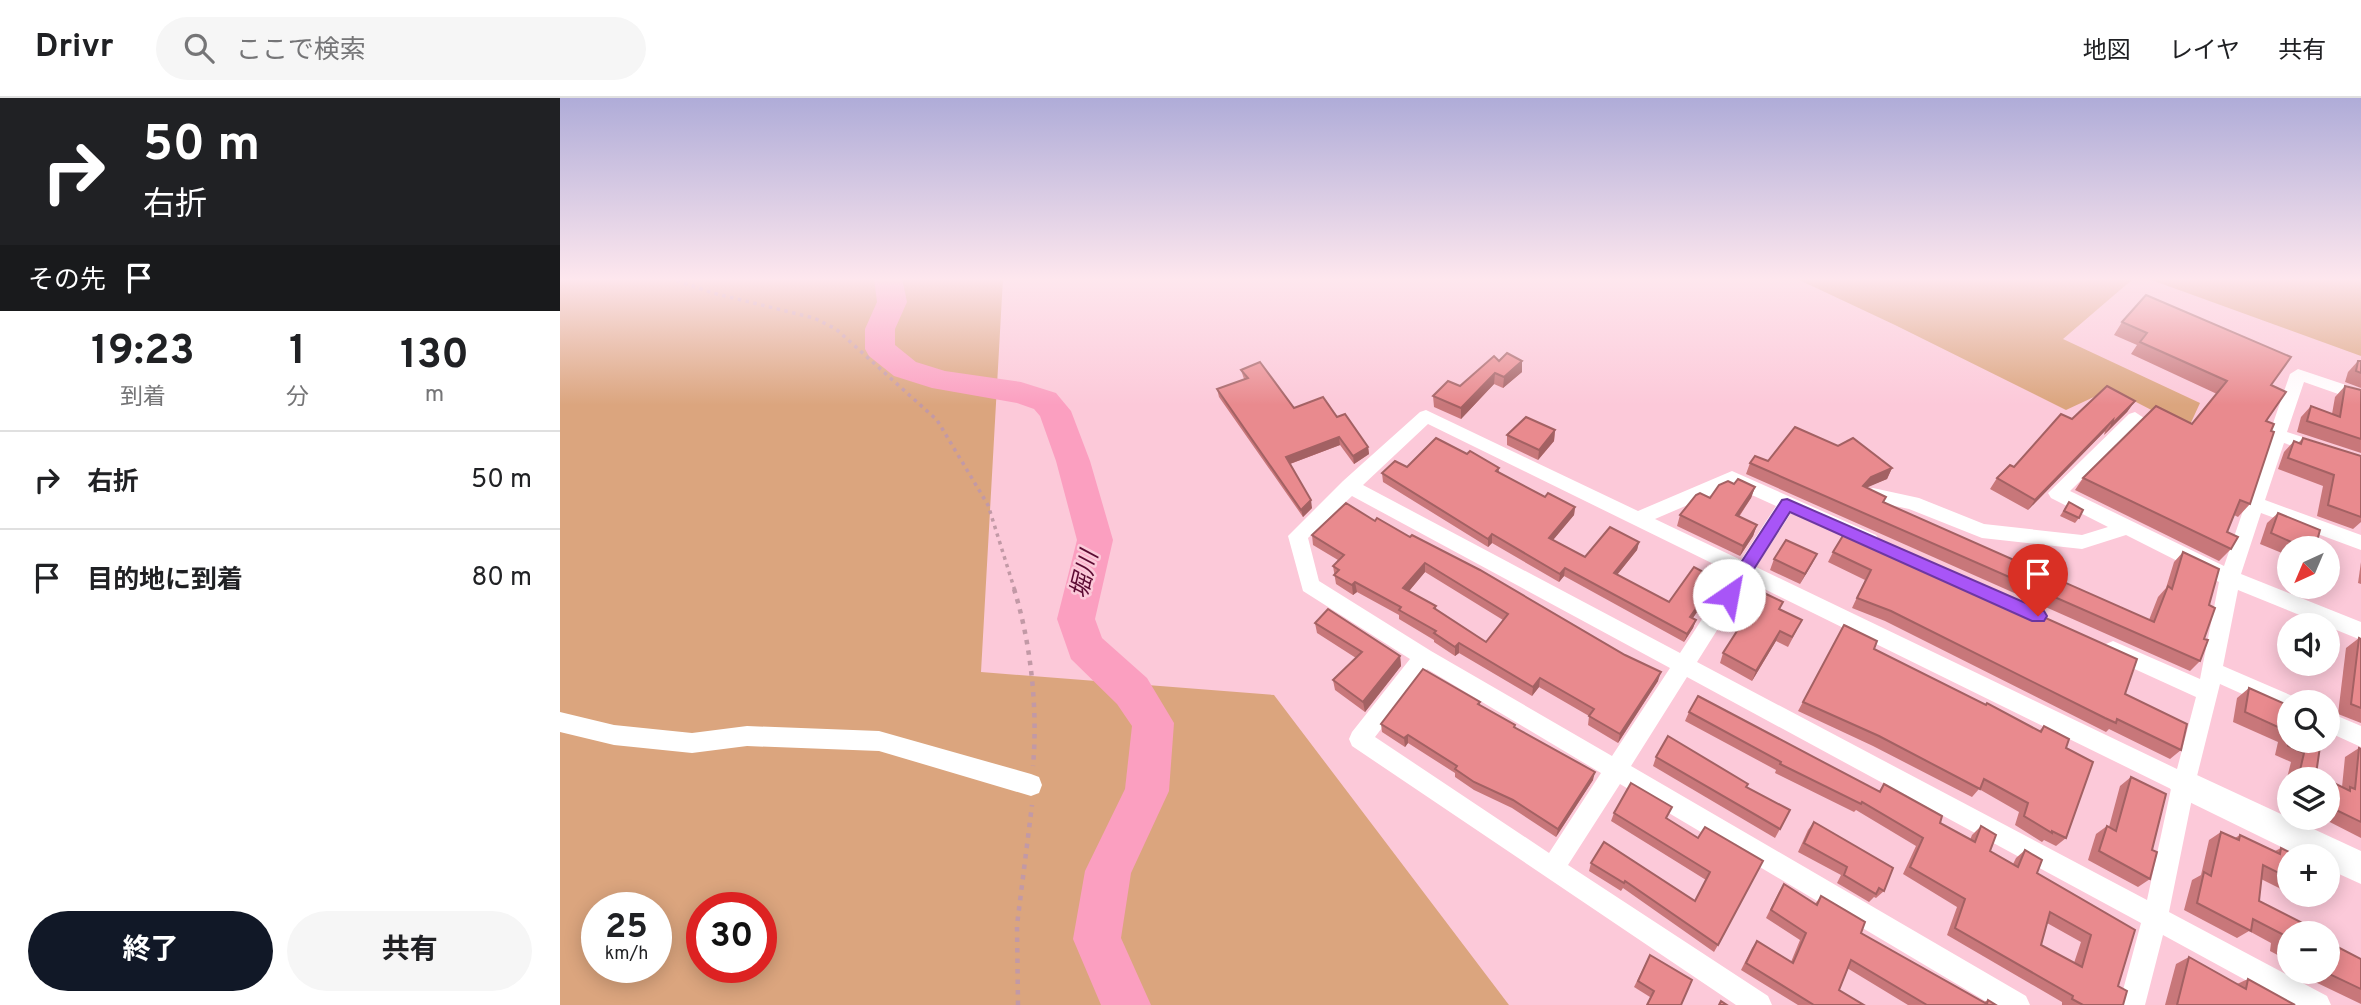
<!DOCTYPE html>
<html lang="ja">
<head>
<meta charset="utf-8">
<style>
	:root { --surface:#fff; --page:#f6f6f6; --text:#202124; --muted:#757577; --line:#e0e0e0; --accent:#111827 }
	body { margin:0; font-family:Overpass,"Noto Sans JP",sans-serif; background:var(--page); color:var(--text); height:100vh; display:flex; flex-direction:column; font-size:26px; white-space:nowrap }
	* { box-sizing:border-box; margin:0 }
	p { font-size:23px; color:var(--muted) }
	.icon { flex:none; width:38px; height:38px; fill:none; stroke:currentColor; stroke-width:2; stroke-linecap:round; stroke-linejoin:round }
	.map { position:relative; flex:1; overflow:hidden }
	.panel { display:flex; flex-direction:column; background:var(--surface); width:560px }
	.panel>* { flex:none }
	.top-card { background:#202124; color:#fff; overflow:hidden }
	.needle { width:46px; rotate:224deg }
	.controls { position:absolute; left:1717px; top:438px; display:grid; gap:14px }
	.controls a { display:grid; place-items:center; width:63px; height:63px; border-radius:50%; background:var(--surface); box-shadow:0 4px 18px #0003; font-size:35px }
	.speed { position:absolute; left:21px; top:794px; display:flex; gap:14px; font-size:35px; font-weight:700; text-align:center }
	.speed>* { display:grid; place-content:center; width:91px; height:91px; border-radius:50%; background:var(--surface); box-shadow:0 4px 18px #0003; line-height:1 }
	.speed small { font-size:18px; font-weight:400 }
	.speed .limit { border:10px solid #d22; background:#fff; color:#111 }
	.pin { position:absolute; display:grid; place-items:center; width:60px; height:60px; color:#fff; margin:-72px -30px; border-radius:50% 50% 50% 0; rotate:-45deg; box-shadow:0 0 7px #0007 }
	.pin .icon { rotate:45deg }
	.me { position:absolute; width:77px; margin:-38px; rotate:33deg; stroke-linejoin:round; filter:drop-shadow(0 0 5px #0008) }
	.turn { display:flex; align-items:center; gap:24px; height:147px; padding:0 28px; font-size:32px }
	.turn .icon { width:91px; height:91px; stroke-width:2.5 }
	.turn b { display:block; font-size:49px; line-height:60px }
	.then { display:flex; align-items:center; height:66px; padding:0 28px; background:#0003; gap:14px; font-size:26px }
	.eta { display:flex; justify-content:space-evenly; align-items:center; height:119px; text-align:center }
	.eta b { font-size:42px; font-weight:700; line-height:49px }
	.cta { display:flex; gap:14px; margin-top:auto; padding:14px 28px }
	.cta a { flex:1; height:80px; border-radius:42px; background:var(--accent); color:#fff; font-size:28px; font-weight:700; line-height:80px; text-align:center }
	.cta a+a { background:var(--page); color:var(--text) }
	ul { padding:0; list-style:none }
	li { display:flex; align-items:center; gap:21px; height:98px; padding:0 28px; border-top:2px solid var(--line) }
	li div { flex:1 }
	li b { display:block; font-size:26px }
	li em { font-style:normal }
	header { display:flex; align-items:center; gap:42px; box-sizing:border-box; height:98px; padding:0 35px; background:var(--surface); border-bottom:2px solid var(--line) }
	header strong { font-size:33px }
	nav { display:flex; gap:38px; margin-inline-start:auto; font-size:24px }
	.search { width:490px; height:63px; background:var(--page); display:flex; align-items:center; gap:18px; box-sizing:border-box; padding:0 24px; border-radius:38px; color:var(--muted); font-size:26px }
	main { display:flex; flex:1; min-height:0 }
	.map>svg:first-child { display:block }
	.green { fill:#dba57e; fill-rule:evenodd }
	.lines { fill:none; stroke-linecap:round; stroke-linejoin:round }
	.river { fill:#fb9fc0; fill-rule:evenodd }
	.path-far1 { stroke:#c299a6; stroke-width:3.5; stroke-dasharray:3.5 4.5; stroke-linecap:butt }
	.path { stroke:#c299a6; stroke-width:4.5; stroke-dasharray:4.5 6; stroke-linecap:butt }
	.street { fill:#fff; fill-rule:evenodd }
	.secondary { fill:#fff; fill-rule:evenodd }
	.wall { fill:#c8777a; fill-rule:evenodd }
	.shaded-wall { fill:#a36163 }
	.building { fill:#e98a8e; stroke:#a36163; stroke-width:2; fill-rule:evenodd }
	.route { fill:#a855f7; stroke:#6d37a1; stroke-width:2 }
	.labels { text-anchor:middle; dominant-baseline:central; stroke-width:5; stroke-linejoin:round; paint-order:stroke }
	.water-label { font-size:24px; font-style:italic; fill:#5c0b32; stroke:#fcc9d9 }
</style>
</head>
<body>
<header>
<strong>Drivr</strong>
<div class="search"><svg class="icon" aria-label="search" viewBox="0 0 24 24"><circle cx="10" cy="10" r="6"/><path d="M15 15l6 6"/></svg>ここで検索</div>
<nav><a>地図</a><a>レイヤ</a><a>共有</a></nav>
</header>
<main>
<section class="panel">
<div class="top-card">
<div class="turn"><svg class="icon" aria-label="right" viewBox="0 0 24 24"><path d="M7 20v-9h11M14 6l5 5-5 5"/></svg><div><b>50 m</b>右折</div></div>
<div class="then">その先<svg class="icon" aria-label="arrive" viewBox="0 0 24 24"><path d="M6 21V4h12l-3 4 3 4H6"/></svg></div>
</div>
<div class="eta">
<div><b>19:23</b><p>到着</p></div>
<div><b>1</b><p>分</p></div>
<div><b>130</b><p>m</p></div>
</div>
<ul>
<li><svg class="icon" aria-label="right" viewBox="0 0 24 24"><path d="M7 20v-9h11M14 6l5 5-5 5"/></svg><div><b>右折</b></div><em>50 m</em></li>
<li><svg class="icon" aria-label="arrive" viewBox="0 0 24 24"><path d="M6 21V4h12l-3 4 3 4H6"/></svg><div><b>目的地に到着</b></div><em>80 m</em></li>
</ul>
<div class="cta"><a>終了</a><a>共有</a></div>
</section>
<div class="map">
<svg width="1801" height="907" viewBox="0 0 1801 907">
	<rect width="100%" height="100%" fill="#fcc9d9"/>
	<!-- green -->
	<g class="green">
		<path d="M0 180H443L421 574 714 597 949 907H0ZM37 810H96V870H37ZM142 810H201V870H142Z"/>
		<polygon points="1235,180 1574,180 1503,241 1640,305 1628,331 1551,291 1506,312 1335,227"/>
		<polygon points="1586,180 1801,180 1801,258"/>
	</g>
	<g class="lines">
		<!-- river -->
		<polygon class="river" points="314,180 342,180 347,204 335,231 335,247 356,264 385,273 461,284 496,295 511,313 530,363 553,442 535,521 542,540 587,580 614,625 609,693 571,775 561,840 591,907 541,907 513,841 525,773 565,691 572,628 557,606 511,561 497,521 517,442 496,363 480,318 474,311 457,305 372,290 334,278 309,258 305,251 305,231 317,204"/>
		<!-- path-far1 -->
		<polyline class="path-far1" points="109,180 153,195 254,220 276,231 377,322 428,407 455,493"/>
		<!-- path -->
		<g class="path">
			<path d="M454 491C471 545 478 612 473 668"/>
			<polyline points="458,907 457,827 472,707"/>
		</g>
		<!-- street -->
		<g class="street">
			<path d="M1738 271 1801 292V304L1744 284 1727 334 1801 358V371L1724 345 1705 402 1801 437V452L1701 415 1681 476 1801 524V542L1678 492 1663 568 1737 600 1738 604H1729V617L1660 586 1635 686 1609 814 1767 898 1771 907H1731L1603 837 1585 907H1559L1581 825 1127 579 1071 668 1466 898 1470 907H1432L1060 686 1008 767 1208 898 1212 907H1176L792 648 789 641 792 634 850 561 743 493 728 438 783 383 860 314 866 312 1078 413 1172 373 1316 437 1319 442 1316 447 1309 449 1231 415 1196 469 1617 671 1636 599 1546 558 1543 552 1546 546 1553 543 1640 581 1659 484 1566 437 1522 451 1422 440 1349 411 1307 402 1304 397 1307 392 1313 390 1359 400 1424 426 1522 437 1548 429 1491 400 1488 395 1569 316 1575 314 1584 320 1581 324 1510 393 1664 468 1730 276ZM868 326 1172 475 1120 555 803 387ZM1172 388 1216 408 1181 462 1095 421ZM792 398 1110 570 1052 658 871 553 759 483 748 440ZM1188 483 1611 691 1587 802 1137 564ZM867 571 1041 675 989 755 815 639Z"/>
			<polygon points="0,614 54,627 132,635 187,628 319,633 471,676 479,679 482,687 479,695 471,698 319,653 187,648 132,655 54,647 0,634"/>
			<polygon points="1768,614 1801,628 1801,649 1768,634"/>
		</g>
		<!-- secondary -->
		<polygon class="secondary" points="1624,671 1801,753 1801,786 1768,771 1768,758 1740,758 1613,696 1608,686 1613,676"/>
	</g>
	<!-- wall -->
	<g class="wall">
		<polygon points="1562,224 1711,287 1706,323 1690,406 1678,419 1674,417 1667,434 1671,451 1659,463 1515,392 1523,380 1632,326 1657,296 1571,256 1577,247 1554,237"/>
		<polygon points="939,263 962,274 943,290 934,286 901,321 874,309 873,298 900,288"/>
		<polygon points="1798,263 1801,263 1801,290 1785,284 1788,274"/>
		<polygon points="681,272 734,310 777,319 808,349 809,356 794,366 780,347 730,366 752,410 743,419 659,299 657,291 684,281"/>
		<polygon points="1785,288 1801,292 1801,355 1737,334 1741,319 1751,308 1772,316 1775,299"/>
		<polygon points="1575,303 1567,314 1544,337 1545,333 1468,412 1430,391 1437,380 1454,369 1512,321"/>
		<polygon points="995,332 994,343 978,362 947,347 947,337"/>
		<polygon points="1743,340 1801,358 1801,424 1793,431 1757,418 1763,388 1718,371 1724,354 1734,343 1738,345"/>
		<polygon points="1278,348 1332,370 1327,381 1306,389 1326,399 1323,404 1589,522 1598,499 1606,490 1614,464 1623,454 1649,507 1640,563 1630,573 1186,376 1190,365 1208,363"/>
		<polygon points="847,369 939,370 939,374 985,399 1015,409 1014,417 993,442 1025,459 1079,444 1077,452 1057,477 1109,504 1157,481 1154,489 1133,520 1136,522 1133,530 1124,544 1004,478 999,484 932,445 928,449 823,384 822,375"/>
		<polygon points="1195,389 1191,400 1179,419 1197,427 1193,438 1180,458 1117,428 1120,417 1150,400"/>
		<polygon points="1509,404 1519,420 1515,425 1500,418"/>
		<polygon points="1718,415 1755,450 1729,450 1729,458 1700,446 1707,425"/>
		<path d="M815 423 1098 583 1058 645 1028 627 1029 618 979 589 972 598 899 555 895 558 874 544V542L839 521V517L797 494 793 497 776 486 773 468 778 462 753 447 752 437ZM865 474 943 522 926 544 876 512V508L849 493Z"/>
		<polygon points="1273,454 1565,596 1621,652 1610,661 1549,631 1546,634 1325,523 1292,510 1305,482 1268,464"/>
		<polygon points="1257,456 1240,486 1210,472 1214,461"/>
		<polygon points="1801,464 1801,486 1798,485"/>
		<polygon points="1220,511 1237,532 1228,549 1216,543 1192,583 1160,565 1163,555"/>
		<polygon points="755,525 840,558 841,568 805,614 775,592 773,582 796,560 757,535"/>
		<polygon points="1284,527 1314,551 1368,578 1479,633 1484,628 1506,650 1506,740 1496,748 1484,742 1482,744 1455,727 1459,714 1419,691 1412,699 1313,648 1238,613"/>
		<polygon points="1799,540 1801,541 1801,625 1778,616 1786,550"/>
		<polygon points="1689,590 1722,613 1729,616 1729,642 1761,642 1756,676 1766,681 1729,681 1729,708 1721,704 1731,664 1715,657 1718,644 1673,624 1677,600"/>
		<polygon points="920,604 920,607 955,627 955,630 1033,682 996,739 952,710 914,692 895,679 895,675 848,645 845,649 822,634 821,626"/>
		<path d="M1129 614 1319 693 1324 686 1380 725 1410 742 1412 737 1421 728 1430 753 1453 766 1456 760 1465 752 1477 775 1575 832 1558 888 1563 907H1502V904L1387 837 1397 809 1343 776 1356 748 1296 712 1294 714 1215 675 1216 672 1125 623ZM1487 825 1521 844 1514 865 1481 847Z"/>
		<polygon points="1799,650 1801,651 1801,740 1760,719 1757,722 1752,719 1768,719 1768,682 1782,689 1785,659"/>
		<polygon points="1096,659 1186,689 1220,731 1215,740 1093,668"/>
		<polygon points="1571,679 1592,752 1590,781 1578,789 1528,762 1536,736 1547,728 1549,729 1560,688"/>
		<polygon points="1054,715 1107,721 1138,740 1145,729 1158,847 1154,854 1063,790 1061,793 1029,773 1031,765 1135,803 1146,782 1051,723"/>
		<polygon points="1254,724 1324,793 1316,800 1314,799 1309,804 1277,785 1281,777 1238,754 1248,732"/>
		<polygon points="1661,734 1675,740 1680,737 1715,753 1721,750 1729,758 1729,795 1701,781 1699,803 1729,835 1729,863 1710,853 1711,845 1689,833 1677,840 1624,812 1632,782 1641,777 1649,742"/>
		<polygon points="1224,786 1255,806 1261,798 1301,835 1424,904 1428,902 1436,907 1348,907 1287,870 1279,892 1304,907 1238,907 1181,872 1192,850 1197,843 1231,864 1240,842 1206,820 1219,794"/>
		<polygon points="1732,796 1762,796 1747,804"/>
		<polygon points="1090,857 1132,882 1090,899 1074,889"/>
		<polygon points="1629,859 1677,886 1688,881 1735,907 1605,907 1616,866"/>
		<polygon points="1801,861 1801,906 1751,882 1752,875 1748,873 1768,873"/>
	</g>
	<!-- shaded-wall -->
	<g class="shaded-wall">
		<polygon points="962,263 962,274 943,290 944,279"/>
		<polygon points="935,275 934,286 901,321 901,310"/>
		<polygon points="1575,303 1567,314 1544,337 1552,326"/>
		<polygon points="1553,322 1545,333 1468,412 1475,402"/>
		<polygon points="995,332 994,343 978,362 979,352"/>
		<polygon points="779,339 780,347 727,367 726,359"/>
		<polygon points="808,349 809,356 794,366 793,358"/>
		<polygon points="1332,370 1327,381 1306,390 1303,388 1311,379"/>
		<polygon points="1195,389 1191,400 1172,428 1176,417"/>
		<polygon points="751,402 752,410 743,419 741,412"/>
		<polygon points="1015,409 1014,417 988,448 989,440"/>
		<polygon points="1197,427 1193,438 1180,458 1183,448"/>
		<polygon points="932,436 932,445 928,449 928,441"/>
		<polygon points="1079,444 1077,452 1052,483 1054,475"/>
		<polygon points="1257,456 1252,466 1240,486 1245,476"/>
		<polygon points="865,465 865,474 844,499 843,490"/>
		<polygon points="1005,470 1004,478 999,484 1000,476"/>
		<polygon points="1157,481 1154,489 1128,527 1130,519"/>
		<polygon points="795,484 797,494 793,497 792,487"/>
		<polygon points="1136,522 1133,530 1124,544 1127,536"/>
		<polygon points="1220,533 1216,543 1192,583 1196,573"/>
		<polygon points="899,545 899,555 895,558 895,549"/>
		<polygon points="840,558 841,568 805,614 803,604"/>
		<polygon points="1101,574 1098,583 1058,645 1060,636"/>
		<polygon points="980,580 979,589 972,598 973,589"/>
		<polygon points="848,637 848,645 845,649 844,640"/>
		<polygon points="1035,674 1033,682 996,739 998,731"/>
	</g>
	<!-- building -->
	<g class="building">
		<polygon points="1586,197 1731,259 1711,287 1726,294 1706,323 1714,326 1711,333 1714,334 1690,406 1680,402 1667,434 1678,439 1671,451 1523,380 1596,308 1632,326 1667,283 1580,244 1587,235 1562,224"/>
		<polygon points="947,255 962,263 944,279 935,275 901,310 873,298 888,283 900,288 934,258 939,263"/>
		<polygon points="1798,263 1801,263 1801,275 1796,273"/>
		<polygon points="700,264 734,310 763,299 777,319 785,316 808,349 793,358 779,339 726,359 751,402 741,412 657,291 688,280 681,272"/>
		<polygon points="1547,288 1575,303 1552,326 1553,322 1475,402 1437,380 1450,367 1454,369 1501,316 1512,321"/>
		<polygon points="1785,288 1801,292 1801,341 1747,323 1751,308 1780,319"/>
		<polygon points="966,319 995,332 979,352 947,337"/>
		<polygon points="1235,329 1278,348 1293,340 1332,370 1311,379 1303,388 1326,399 1323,404 1594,524 1608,488 1612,491 1623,454 1659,471 1649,507 1655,510 1644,541 1648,542 1640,563 1190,365 1195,358 1208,363"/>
		<polygon points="876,340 907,356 910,353 939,370 936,373 985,399 988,395 1015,409 989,440 1025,459 1050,429 1079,444 1054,475 1109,504 1134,469 1157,481 1130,519 1136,522 1127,536 1005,470 1000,476 932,436 928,441 822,375 835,363 847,369"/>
		<polygon points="1743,340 1801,358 1801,419 1768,407 1774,377 1728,360 1734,343 1741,346"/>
		<polygon points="1178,381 1195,389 1176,417 1197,427 1183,448 1120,417 1136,397 1140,395 1150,400 1159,387 1168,383 1174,386"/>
		<polygon points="1509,404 1523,412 1519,420 1504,413"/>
		<path d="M786 405 815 423 817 420 850 439 852 437 920 472 1065 557 1101 574 1060 636 1029 618 1034 611 980 580 973 589 899 545 895 549 874 535 876 533 839 512 841 509 795 484 792 487 774 477 779 472 773 468 784 457 752 437ZM865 465 948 516 926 544 874 510 876 508 843 490Z"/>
		<polygon points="1718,415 1760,432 1755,450 1745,450 1711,435"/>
		<polygon points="1287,431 1577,561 1565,596 1627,626 1621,652 1557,621 1556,625 1545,620 1331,513 1297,500 1311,472 1273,454"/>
		<polygon points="1226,442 1257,456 1245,476 1214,461"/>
		<polygon points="1202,494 1223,504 1219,511 1242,522 1232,539 1220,533 1196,573 1163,555"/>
		<polygon points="768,511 840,558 803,604 773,582 802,554 755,525"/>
		<polygon points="1284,527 1317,543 1314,551 1426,607 1427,605 1481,634 1484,628 1509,641 1506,650 1533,664 1506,740 1492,733 1492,735 1464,718 1468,705 1424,681 1420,691 1319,638 1243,604"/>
		<polygon points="1799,540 1801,541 1801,610 1791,606"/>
		<polygon points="863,571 920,604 918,606 955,627 954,629 1035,674 998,731 953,702 914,684 895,671 897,668 848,637 844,640 821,626"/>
		<polygon points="1689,590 1723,605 1722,613 1729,616 1729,634 1685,614"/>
		<path d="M1138 598 1320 694 1324 686 1382 718 1380 725 1415 744 1421 728 1436 737 1430 753 1458 769 1465 752 1482 762 1477 775 1575 832 1558 888 1567 893 1563 907H1523L1512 901 1513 898 1395 830 1405 801 1350 769 1363 740 1302 704 1301 706 1220 666 1221 664 1129 614ZM1490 814 1531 837 1522 869 1481 847Z"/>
		<polygon points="1108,638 1188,686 1186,689 1230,712 1220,731 1096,659"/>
		<polygon points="1729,642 1761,642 1756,676 1766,681 1738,681 1744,655 1728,648"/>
		<polygon points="1799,650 1801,651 1801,724 1772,710 1771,713 1768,711 1768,682 1790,693 1790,689 1795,691"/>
		<polygon points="1571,679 1606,696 1592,752 1597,754 1590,781 1539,753 1547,728 1556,733"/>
		<polygon points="1071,685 1112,709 1106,720 1138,740 1145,729 1203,763 1158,847 1065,783 1064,785 1031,765 1044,744 1135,803 1150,774 1054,715"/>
		<polygon points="1254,724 1333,770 1324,793 1319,790 1316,796 1284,777 1287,769 1244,745"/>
		<polygon points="1661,734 1679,742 1680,737 1720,756 1721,750 1737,758 1729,758 1729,780 1703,767 1699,803 1762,835 1729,835 1729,849 1725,846 1726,838 1693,821 1691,833 1637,805 1644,774 1651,778"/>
		<polygon points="1224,786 1257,807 1261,798 1305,824 1301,835 1427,906 1428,902 1436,907 1367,907 1291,862 1279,892 1304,907 1254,907 1186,865 1197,843 1233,865 1246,835 1211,812"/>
		<polygon points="1768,844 1801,861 1801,891 1767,875"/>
		<polygon points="1090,857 1132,882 1121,907 1087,907 1094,893 1078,883"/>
		<polygon points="1629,859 1686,891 1688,881 1735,907 1617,907"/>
		<polygon points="1161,903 1167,907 1159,907"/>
	</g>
	<!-- sky -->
	<linearGradient id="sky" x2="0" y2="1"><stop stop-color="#afacd8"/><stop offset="0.59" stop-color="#fee7ee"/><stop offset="1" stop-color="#fee7ee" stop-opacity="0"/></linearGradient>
	<rect width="1801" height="307" fill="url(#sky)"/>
	<!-- route -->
	<polygon class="route" points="1227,401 1484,513 1487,518 1484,523 1472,523 1230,414 1175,501 1163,501 1161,497 1163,492 1222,402"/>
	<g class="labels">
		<!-- water labels -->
		<g class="water-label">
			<text transform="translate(526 477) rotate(-76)">堀川</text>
		</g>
	</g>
</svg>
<div class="controls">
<a><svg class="needle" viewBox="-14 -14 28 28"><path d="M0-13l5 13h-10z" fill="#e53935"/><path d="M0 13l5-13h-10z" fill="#757577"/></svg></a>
<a><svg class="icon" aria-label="sound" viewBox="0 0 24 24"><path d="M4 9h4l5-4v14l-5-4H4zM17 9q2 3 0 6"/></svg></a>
<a><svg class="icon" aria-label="search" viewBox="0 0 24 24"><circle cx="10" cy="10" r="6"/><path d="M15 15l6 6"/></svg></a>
<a><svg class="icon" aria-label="layers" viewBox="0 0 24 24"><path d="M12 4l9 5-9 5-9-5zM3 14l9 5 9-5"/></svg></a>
<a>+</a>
<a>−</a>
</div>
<div class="speed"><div>25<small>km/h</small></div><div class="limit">30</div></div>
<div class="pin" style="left:1478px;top:518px;background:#d93025"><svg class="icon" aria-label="arrive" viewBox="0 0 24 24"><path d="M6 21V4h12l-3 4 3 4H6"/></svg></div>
<svg class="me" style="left:1169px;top:497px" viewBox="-20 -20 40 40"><circle r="19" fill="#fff"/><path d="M0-13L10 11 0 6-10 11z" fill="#a855f7"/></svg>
</div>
</main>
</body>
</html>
